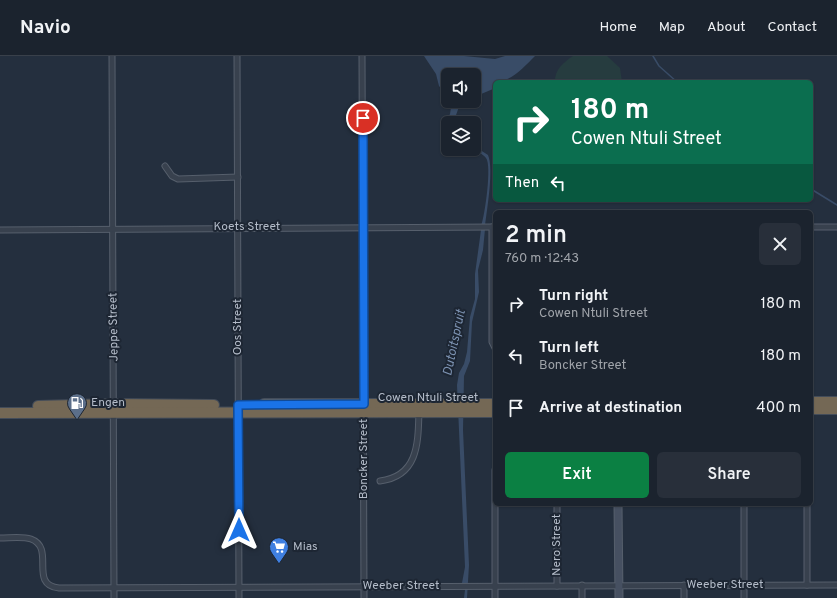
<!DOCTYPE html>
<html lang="en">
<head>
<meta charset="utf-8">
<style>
	:root { --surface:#1b232e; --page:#282f3a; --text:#f1f3f6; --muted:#a0a4aa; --line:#39404a; --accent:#0b8043 }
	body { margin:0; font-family:Overpass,sans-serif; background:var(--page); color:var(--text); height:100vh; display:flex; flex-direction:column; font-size:15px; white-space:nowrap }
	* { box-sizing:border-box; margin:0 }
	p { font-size:13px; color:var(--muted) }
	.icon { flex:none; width:22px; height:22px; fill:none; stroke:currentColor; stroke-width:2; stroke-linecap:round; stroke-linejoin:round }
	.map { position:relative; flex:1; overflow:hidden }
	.sheet { position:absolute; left:493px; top:154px; width:320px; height:296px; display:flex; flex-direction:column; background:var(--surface); border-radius:6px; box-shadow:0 1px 3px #0004,0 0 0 1px var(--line) }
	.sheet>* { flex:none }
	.hud { position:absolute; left:493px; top:24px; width:320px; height:122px; border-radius:6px; box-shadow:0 1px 3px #0004,0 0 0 1px var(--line); background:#0b6e4f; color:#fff; overflow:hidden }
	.buttons { position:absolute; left:441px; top:12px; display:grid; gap:8px }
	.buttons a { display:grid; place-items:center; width:40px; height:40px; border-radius:6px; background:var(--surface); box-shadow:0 1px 3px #0004,0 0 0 1px var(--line); font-size:20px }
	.pin { position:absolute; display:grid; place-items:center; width:34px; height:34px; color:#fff; margin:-17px; border:2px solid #fff; border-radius:50%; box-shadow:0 1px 4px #0007 }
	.me { position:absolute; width:44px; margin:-22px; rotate:0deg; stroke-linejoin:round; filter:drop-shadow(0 0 3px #0008) }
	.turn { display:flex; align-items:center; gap:14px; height:84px; padding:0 12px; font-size:18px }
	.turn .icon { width:52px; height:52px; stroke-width:2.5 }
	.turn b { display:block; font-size:28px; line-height:34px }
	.then { display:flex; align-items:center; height:38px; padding:0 12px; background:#0003; gap:8px; font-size:15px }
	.round { display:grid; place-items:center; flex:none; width:42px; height:42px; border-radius:6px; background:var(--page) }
	.head { display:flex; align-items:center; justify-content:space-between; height:68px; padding:0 12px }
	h1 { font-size:24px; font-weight:600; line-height:30px }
	.action { display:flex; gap:8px; margin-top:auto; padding:8px 12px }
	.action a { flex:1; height:46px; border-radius:6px; background:var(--accent); color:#fff; font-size:16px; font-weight:600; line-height:46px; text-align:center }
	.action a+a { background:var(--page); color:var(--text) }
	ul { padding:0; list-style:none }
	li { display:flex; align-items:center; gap:12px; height:52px; padding:0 12px }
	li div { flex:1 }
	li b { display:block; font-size:15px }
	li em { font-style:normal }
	header { display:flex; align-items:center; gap:24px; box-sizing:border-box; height:56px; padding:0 20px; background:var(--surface); border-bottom:1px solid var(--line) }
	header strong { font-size:19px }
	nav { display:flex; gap:22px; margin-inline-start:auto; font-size:14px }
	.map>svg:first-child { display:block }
	.green { fill:#263c3f }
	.water { fill:#394c67 }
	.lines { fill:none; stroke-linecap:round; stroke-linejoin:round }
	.stream { stroke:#394c67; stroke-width:1.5 }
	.street-casing { stroke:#565f6c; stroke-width:7 }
	.secondary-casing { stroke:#565f6c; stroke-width:9 }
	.highway-casing { stroke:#434c59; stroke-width:12 }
	.street { stroke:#38414e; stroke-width:5 }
	.secondary { stroke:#465061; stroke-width:7 }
	.highway { stroke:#746855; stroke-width:10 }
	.route-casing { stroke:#114b97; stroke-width:10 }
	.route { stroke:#1a73e8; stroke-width:7 }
	.labels { text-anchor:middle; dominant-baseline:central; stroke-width:4; stroke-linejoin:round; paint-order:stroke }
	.street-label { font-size:12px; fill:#b4bcc9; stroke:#1d2633 }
	.poi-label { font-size:12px; fill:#b4bcc9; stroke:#1d2633; text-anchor:start }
	.water-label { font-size:13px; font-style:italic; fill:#7c92b1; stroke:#1d2633 }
</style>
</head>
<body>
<header>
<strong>Navio</strong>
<nav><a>Home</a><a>Map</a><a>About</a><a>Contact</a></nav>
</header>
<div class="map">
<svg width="837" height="542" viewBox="0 0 837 542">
	<rect width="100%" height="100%" fill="#242f3e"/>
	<!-- green -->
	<path class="green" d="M573 0H607L620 12 622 26H555C554 14 564 6 573 0Z"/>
	<!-- water -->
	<g class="water">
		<path d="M424 0H464L495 3 505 0H535C524 11 511 26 495 26V31L493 33 474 41V19H448V40L439 30 436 18Z"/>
		<polygon points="452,45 461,45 455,62 446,71 448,75 448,84 443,70 450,58"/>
		<path d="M474 90 488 99C494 113 487 153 485 170H481C485 159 492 109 486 102 483 98 477 95 472 93Z"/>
		<polygon points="485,173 483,194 478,214 479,236 472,266 470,305 464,320 463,374 469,509 467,542 464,542 465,534 462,527 465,511 457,329 459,317 464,308 467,296 470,261 475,243 475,218 481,174"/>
	</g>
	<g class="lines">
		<!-- stream -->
		<g class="stream">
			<polyline points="653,0 659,10 677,26"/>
			<polyline points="811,133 837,149"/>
		</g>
		<defs>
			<g id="street">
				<polyline points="112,0 114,542"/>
				<polyline points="237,0 239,542"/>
				<polyline points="362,0 364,542"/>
				<polyline points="165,110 172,120 178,123 238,121"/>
				<polyline points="492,171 492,286 495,292"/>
				<polyline points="811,171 837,171"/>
				<polyline points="0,174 495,171"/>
				<path d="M380 425C419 420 418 386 419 355"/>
				<polyline points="557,448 557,530"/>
				<polyline points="744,448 744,542"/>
				<polyline points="807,448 807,529"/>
				<path d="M0 482C10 482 22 480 31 483 56 492 28 529 59 532L837 529"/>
				<polyline points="495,542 495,414"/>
				<polyline points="582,542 582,529"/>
				<polyline points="684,542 684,529"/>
			</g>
			<polyline id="secondary" points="618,448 619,542"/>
			<g id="highway">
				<polyline points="811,346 837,346"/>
				<polyline points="264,348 495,348"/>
				<polyline points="38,350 114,348 214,349"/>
				<polyline points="811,353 837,353"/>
				<polyline points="0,357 495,356"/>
			</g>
		</defs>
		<!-- street casing -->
		<use href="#street" class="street-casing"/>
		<!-- secondary casing -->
		<use href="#secondary" class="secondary-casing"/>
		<!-- highway casing -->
		<use href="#highway" class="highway-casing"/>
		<!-- street -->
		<use href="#street" class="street"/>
		<!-- secondary -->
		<use href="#secondary" class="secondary"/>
		<!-- highway -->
		<use href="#highway" class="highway"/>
	</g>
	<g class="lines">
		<defs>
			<polyline id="route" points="239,474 238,349 364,348 363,62"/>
		</defs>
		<!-- route casing -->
		<use href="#route" class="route-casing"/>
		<!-- route -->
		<use href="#route" class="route"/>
	</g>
	<!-- icons -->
	<defs>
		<symbol id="fuel-pin" viewBox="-11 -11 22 30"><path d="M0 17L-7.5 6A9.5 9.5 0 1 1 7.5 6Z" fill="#5c6f8a" stroke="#1d2633"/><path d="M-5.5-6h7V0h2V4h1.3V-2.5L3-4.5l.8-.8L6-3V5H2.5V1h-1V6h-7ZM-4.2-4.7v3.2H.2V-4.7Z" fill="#fff"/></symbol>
		<symbol id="supermarket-pin" viewBox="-11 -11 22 30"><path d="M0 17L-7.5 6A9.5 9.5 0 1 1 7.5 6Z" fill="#3f7fe0" stroke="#1d2633"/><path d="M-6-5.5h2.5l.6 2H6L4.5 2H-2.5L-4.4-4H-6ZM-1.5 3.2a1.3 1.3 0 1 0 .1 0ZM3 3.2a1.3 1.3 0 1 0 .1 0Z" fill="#fff"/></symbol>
	</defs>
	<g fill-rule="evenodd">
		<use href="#fuel-pin" x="66" y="336" width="22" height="30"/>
		<use href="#supermarket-pin" x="268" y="480" width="22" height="30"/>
	</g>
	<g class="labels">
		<!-- street labels -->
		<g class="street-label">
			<text x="247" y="171">Koets Street</text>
			<text transform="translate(114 271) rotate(-91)">Jeppe Street</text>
			<text transform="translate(238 271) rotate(-90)">Oos Street</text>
			<text x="428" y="342">Cowen Ntuli Street</text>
			<text transform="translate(364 403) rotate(-90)">Boncker Street</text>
			<text transform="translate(557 489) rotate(-90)">Nero Street</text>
			<text x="725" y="529">Weeber Street</text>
			<text x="401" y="530">Weeber Street</text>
		</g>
		<!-- poi labels -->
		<g class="poi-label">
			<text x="91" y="347">Engen</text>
			<text x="293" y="491">Mias</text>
		</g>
		<!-- water labels -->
		<g class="water-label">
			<text transform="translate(455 287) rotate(-78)">Dutoitspruit</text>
		</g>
	</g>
</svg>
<div class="buttons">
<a><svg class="icon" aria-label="sound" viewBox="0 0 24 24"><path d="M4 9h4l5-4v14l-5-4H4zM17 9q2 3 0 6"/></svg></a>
<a><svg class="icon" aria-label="layers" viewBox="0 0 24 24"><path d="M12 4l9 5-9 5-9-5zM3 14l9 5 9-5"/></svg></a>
</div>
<div class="pin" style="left:363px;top:62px;background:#d93025"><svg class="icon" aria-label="arrive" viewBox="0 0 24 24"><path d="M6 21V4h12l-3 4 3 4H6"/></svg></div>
<svg class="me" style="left:239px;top:474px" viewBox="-20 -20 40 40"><path d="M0-17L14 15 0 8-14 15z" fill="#1a73e8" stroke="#fff" stroke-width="4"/></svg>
<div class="hud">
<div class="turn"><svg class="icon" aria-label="right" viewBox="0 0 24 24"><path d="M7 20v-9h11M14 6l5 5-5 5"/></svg><div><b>180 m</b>Cowen Ntuli Street</div></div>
<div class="then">Then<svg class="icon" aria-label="left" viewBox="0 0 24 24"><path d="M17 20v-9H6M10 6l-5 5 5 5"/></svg></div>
</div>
<section class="sheet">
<div class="head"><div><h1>2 min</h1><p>760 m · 12:43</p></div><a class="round"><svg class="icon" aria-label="close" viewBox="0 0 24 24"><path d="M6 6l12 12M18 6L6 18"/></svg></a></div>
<ul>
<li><svg class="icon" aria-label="right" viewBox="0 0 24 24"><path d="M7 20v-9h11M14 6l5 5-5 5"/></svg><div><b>Turn right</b><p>Cowen Ntuli Street</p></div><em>180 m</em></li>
<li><svg class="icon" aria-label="left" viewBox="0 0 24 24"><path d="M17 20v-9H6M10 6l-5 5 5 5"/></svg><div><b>Turn left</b><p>Boncker Street</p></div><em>180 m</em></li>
<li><svg class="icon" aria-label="arrive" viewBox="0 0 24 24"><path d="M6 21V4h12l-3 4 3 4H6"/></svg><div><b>Arrive at destination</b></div><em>400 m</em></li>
</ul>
<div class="action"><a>Exit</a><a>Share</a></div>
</section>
</div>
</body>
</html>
